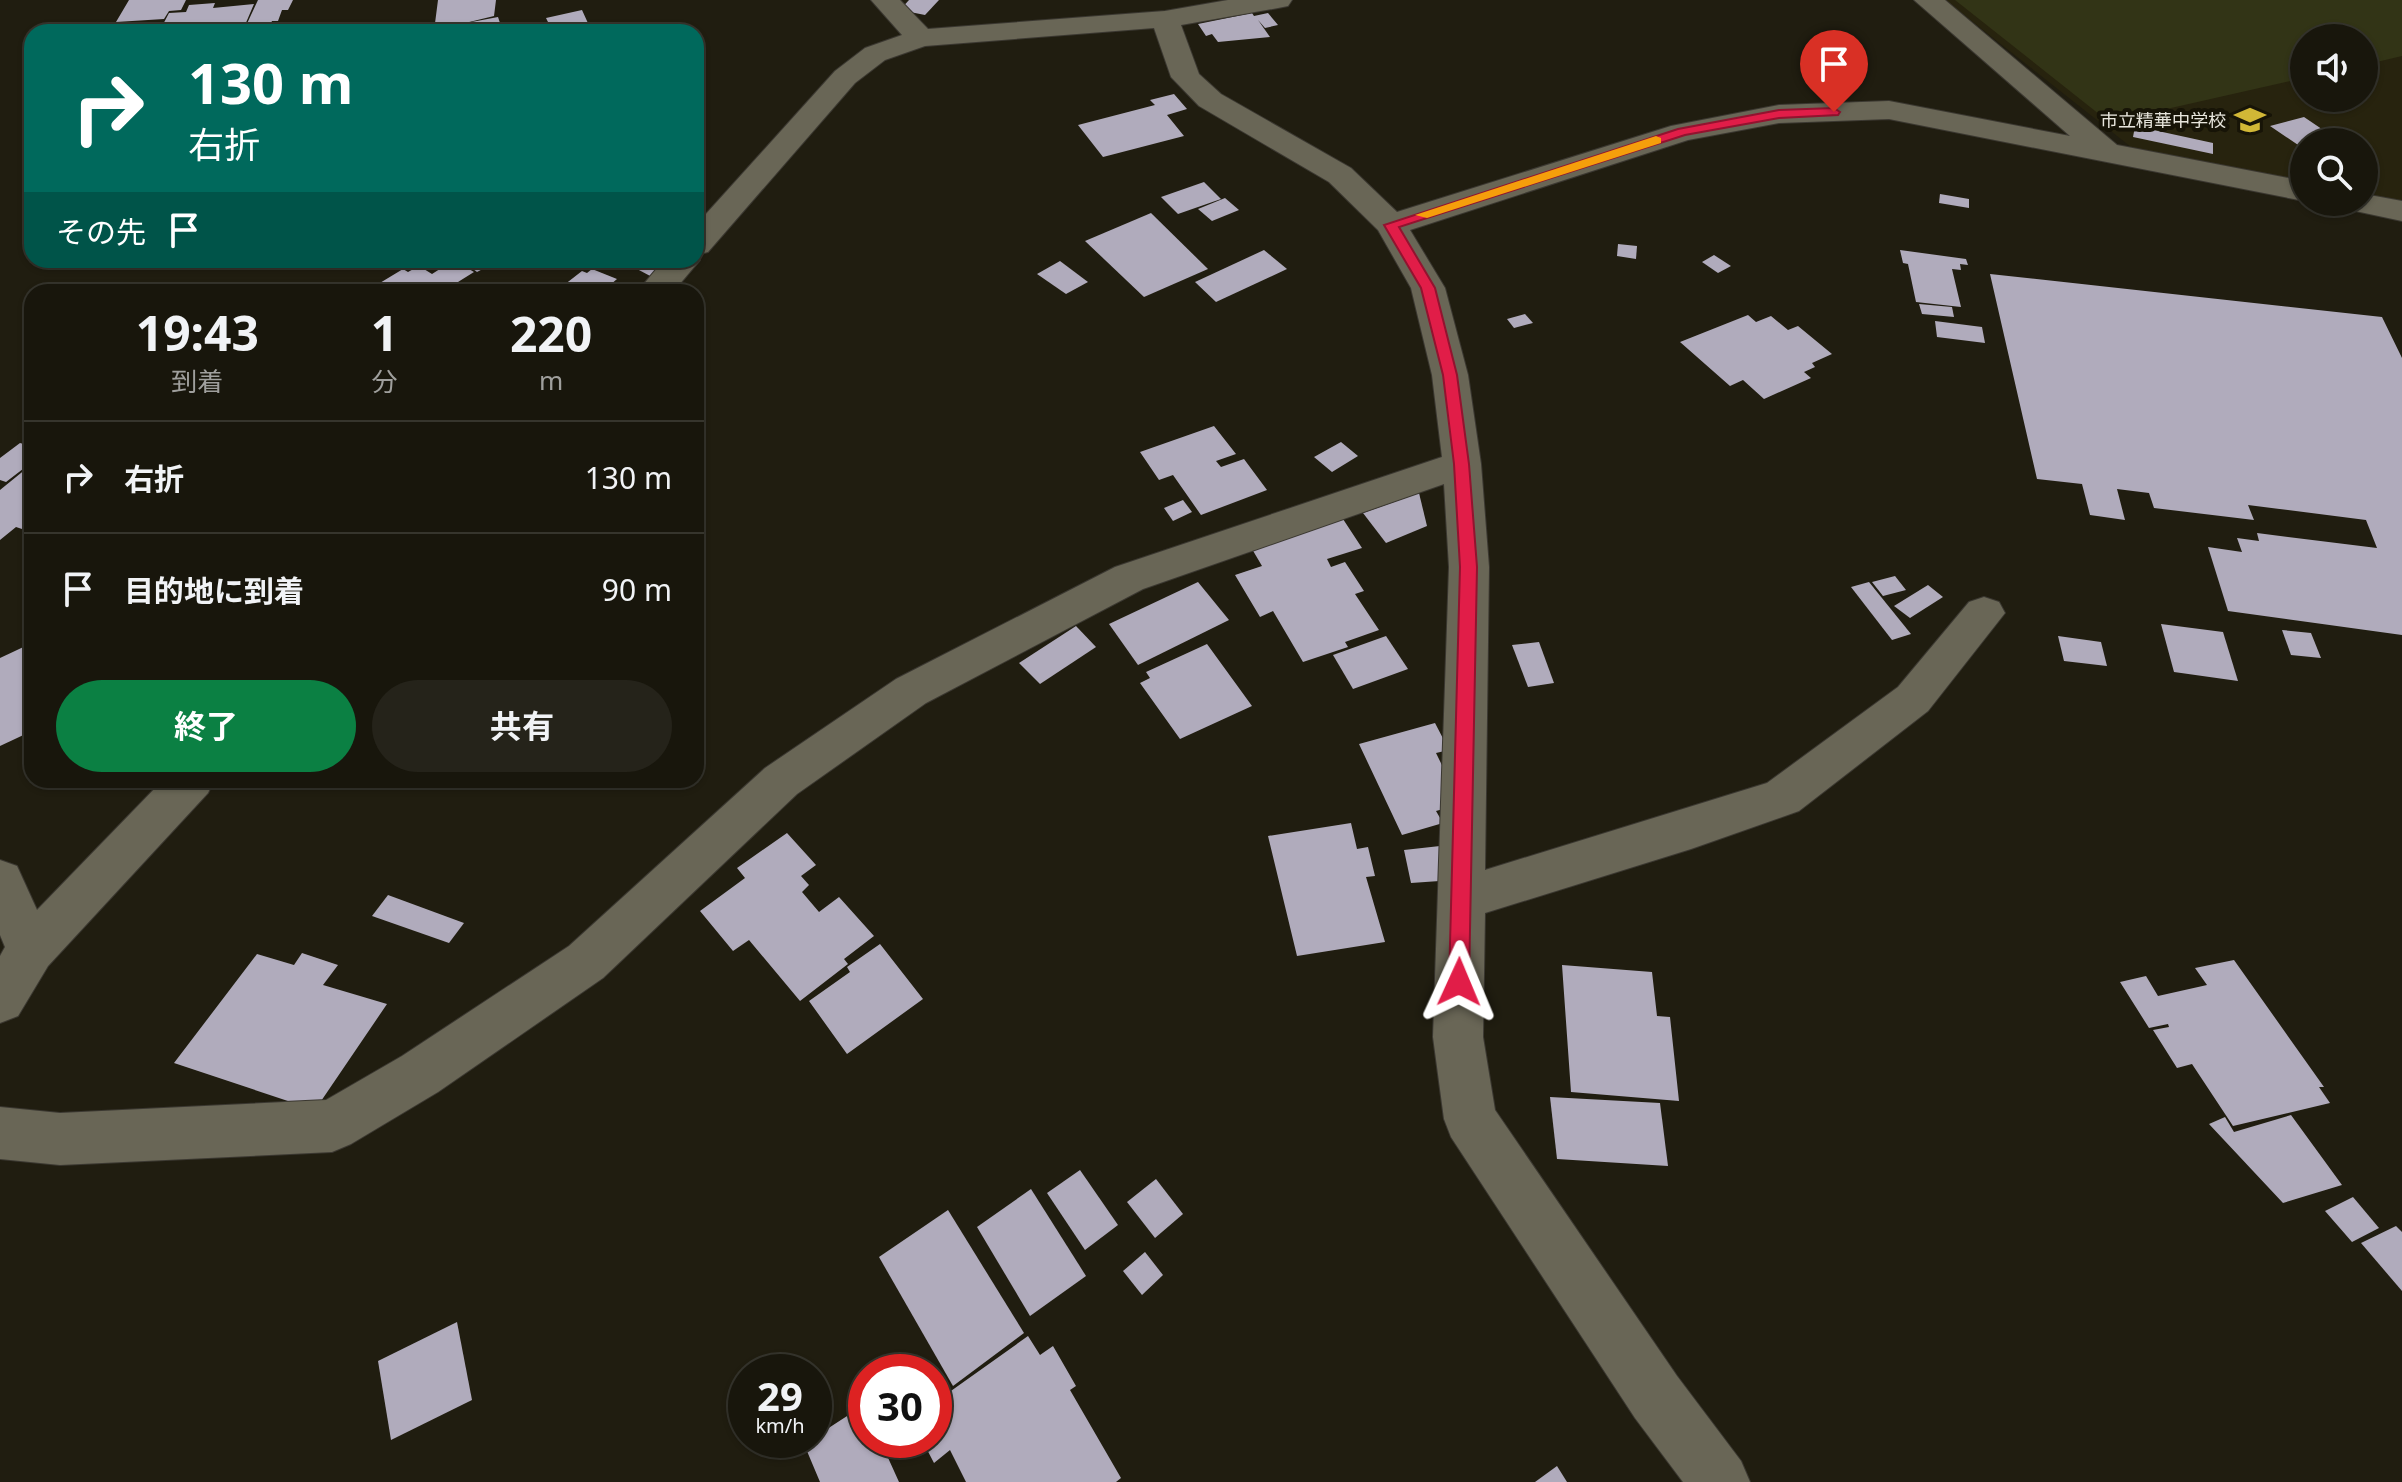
<!DOCTYPE html>
<html lang="ja">
<head>
<meta charset="utf-8">
<style>
	:root { --surface:#18160c; --page:#25231a; --text:#f1f3f6; --muted:#9f9f9d; --line:#36352d; --accent:#0b8043 }
	body { margin:0; font-family:"Noto Sans","Noto Sans JP",sans-serif; background:var(--page); color:var(--text); height:100vh; display:flex; flex-direction:column; font-size:30px; white-space:nowrap }
	* { box-sizing:border-box; margin:0 }
	p { font-size:26px; color:var(--muted) }
	.icon { flex:none; width:44px; height:44px; fill:none; stroke:currentColor; stroke-width:2; stroke-linecap:round; stroke-linejoin:round }
	.map { position:relative; flex:1; overflow:hidden }
	.details { position:absolute; left:24px; top:284px; width:680px; height:504px; display:flex; flex-direction:column; background:var(--surface); border-radius:24px; box-shadow:0 2px 6px #0004,0 0 0 2px var(--line) }
	.details>* { flex:none }
	.top-card { position:absolute; left:24px; top:24px; width:680px; height:244px; border-radius:24px; box-shadow:0 2px 6px #0004,0 0 0 2px var(--line); background:#00695c; color:#fff; overflow:hidden }
	.controls { position:absolute; left:2290px; top:24px; display:grid; gap:16px }
	.controls a { display:grid; place-items:center; width:88px; height:88px; border-radius:50%; background:var(--surface); box-shadow:0 2px 6px #0004,0 0 0 2px var(--line); font-size:40px }
	.speed { position:absolute; left:728px; top:1354px; display:flex; gap:16px; font-size:40px; font-weight:700; text-align:center }
	.speed>* { display:grid; place-content:center; width:104px; height:104px; border-radius:50%; background:var(--surface); box-shadow:0 2px 6px #0004,0 0 0 2px var(--line); line-height:1 }
	.speed small { font-size:20px; font-weight:400 }
	.speed .limit { border:12px solid #d22; background:#fff; color:#111 }
	.pin { position:absolute; display:grid; place-items:center; width:68px; height:68px; color:#fff; margin:-82px -34px; border-radius:50% 50% 50% 0; rotate:-45deg; box-shadow:0 0 8px #0007 }
	.pin .icon { rotate:45deg }
	.me { position:absolute; width:88px; margin:-44px; rotate:1deg; stroke-linejoin:round; filter:drop-shadow(0 0 6px #0008) }
	.turn { display:flex; align-items:center; gap:28px; height:168px; padding:0 32px; font-size:36px }
	.turn .icon { width:104px; height:104px; stroke-width:2.5 }
	.turn b { display:block; font-size:56px; line-height:68px }
	.then { display:flex; align-items:center; height:76px; padding:0 32px; background:#0003; gap:16px; font-size:30px }
	.eta { display:flex; justify-content:space-evenly; align-items:center; height:136px; text-align:center }
	.eta b { font-size:48px; font-weight:700; line-height:56px }
	.action { display:flex; gap:16px; margin-top:auto; padding:16px 32px }
	.action a { flex:1; height:92px; border-radius:48px; background:var(--accent); color:#fff; font-size:32px; font-weight:700; line-height:92px; text-align:center }
	.action a+a { background:var(--page); color:var(--text) }
	ul { padding:0; list-style:none }
	li { display:flex; align-items:center; gap:24px; height:112px; padding:0 32px; border-top:2px solid var(--line) }
	li div { flex:1 }
	li b { display:block; font-size:30px }
	li em { font-style:normal }
	.map>svg:first-child { display:block }
	.built { fill:#27230e; fill-rule:evenodd }
	.green { fill:#323416 }
	.building { fill:#b0abbc }
	.lines { fill:none; stroke-linecap:round; stroke-linejoin:round }
	.minor-casing { stroke:#3b3831; stroke-width:2 }
	.minor { fill:#696656; fill-rule:evenodd }
	.route { fill:#e11d48; stroke:#92132f; stroke-width:2 }
	.slow { fill:#f59e0b }
	.labels { text-anchor:middle; dominant-baseline:central; stroke-width:8; stroke-linejoin:round; paint-order:stroke }
	.far-poi-label { font-size:18px; fill:#e8e6dd; stroke:#171407; text-anchor:end }
</style>
</head>
<body>
<div class="map">
<svg width="2402" height="1482" viewBox="0 0 2402 1482">
	<rect width="100%" height="100%" fill="#201d10"/>
	<!-- built -->
	<path class="built" d="M1945 0H2402V201L2364 194V142H2304V181L2131 147ZM2304 38H2364V98H2304Z"/>
	<!-- green -->
	<polygon class="green" points="1955,0 2402,0 2402,56 2364,65 2364,38 2304,38 2304,78 2109,122"/>
	<!-- building -->
	<g class="building">
		<polygon points="129,0 186,0 181,10 169,11 164,19 116,22"/>
		<polygon points="258,0 293,0 288,10 282,10 278,21 272,21 268,29 244,30"/>
		<polygon points="438,0 496,0 494,16 461,24 498,17 503,32 458,32 456,24 456,28 434,31"/>
		<polygon points="909,0 939,0 925,15 900,10"/>
		<polygon points="215,3 213,8 254,4 242,32 159,32 169,13 186,12 189,5"/>
		<polygon points="582,10 592,32 547,32 546,29 551,28 546,18"/>
		<polygon points="1252,13 1254,16 1268,13 1278,25 1265,28 1258,20 1270,37 1218,42 1212,34 1206,36 1198,24"/>
		<polygon points="1174,94 1187,109 1167,115 1184,136 1103,157 1078,125 1155,105 1150,100"/>
		<polygon points="2304,117 2341,142 2304,142 2304,149 2270,126"/>
		<polygon points="2135,126 2213,143 2213,154 2133,137"/>
		<polygon points="1204,182 1221,199 1178,214 1161,197"/>
		<polygon points="1940,194 1969,199 1969,208 1939,203"/>
		<polygon points="1225,198 1239,210 1212,221 1198,209"/>
		<polygon points="1151,213 1208,269 1144,297 1085,241"/>
		<polygon points="1618,244 1637,246 1636,259 1617,256"/>
		<polygon points="1264,250 1287,269 1216,302 1195,282"/>
		<polygon points="1900,250 1966,259 1968,265 1960,264 1961,270 1952,269 1961,307 1916,302 1908,264 1903,263"/>
		<polygon points="1714,255 1731,266 1718,273 1702,262"/>
		<polygon points="454,260 474,272 442,292 365,292 403,269 408,272 419,266 432,274"/>
		<polygon points="461,260 500,260 477,272"/>
		<polygon points="620,260 679,260 654,278"/>
		<polygon points="1060,261 1088,282 1066,294 1037,274"/>
		<polygon points="592,269 617,279 610,285 627,292 555,292 582,271 587,273"/>
		<polygon points="1990,274 2382,317 2402,358 2402,635 2228,611 2208,547 2242,552 2237,538 2259,541 2257,533 2377,548 2366,520 2248,505 2254,520 2154,508 2149,493 2117,489 2125,520 2090,515 2082,484 2037,479"/>
		<polygon points="1919,304 1952,307 1954,317 1922,314"/>
		<polygon points="1525,314 1533,323 1514,328 1507,319"/>
		<polygon points="1748,315 1756,322 1771,316 1788,330 1798,326 1832,354 1812,363 1815,367 1804,372 1811,378 1764,399 1743,380 1730,386 1680,342"/>
		<polygon points="1935,321 1982,327 1985,343 1937,337"/>
		<polygon points="1214,426 1236,454 1216,461 1221,467 1244,459 1267,490 1201,515 1173,475 1159,480 1140,452"/>
		<polygon points="32,442 32,462 6,482 0,480 0,458 20,443 27,445"/>
		<polygon points="1341,442 1358,456 1332,472 1314,457"/>
		<polygon points="32,464 32,525 25,530 16,527 0,540 0,490"/>
		<polygon points="1419,493 1427,526 1386,543 1363,513"/>
		<polygon points="1183,500 1192,512 1173,521 1164,508"/>
		<polygon points="1343,519 1362,548 1327,559 1331,567 1345,562 1364,591 1355,594 1379,630 1345,642 1348,647 1303,662 1273,611 1260,617 1235,575 1262,566 1252,549"/>
		<polygon points="1895,576 1906,590 1883,596 1872,582"/>
		<polygon points="1198,582 1229,620 1138,665 1109,624"/>
		<polygon points="1869,582 1911,634 1892,640 1851,587"/>
		<polygon points="1928,585 1943,597 1910,618 1894,606"/>
		<polygon points="2161,624 2223,632 2238,681 2174,672"/>
		<polygon points="1076,626 1096,647 1040,684 1019,663"/>
		<polygon points="2282,630 2311,633 2321,658 2291,655"/>
		<polygon points="1386,636 1408,669 1353,689 1333,655"/>
		<polygon points="2058,636 2101,642 2107,666 2064,661"/>
		<polygon points="1539,642 1554,683 1528,687 1512,645"/>
		<polygon points="32,643 32,731 0,746 0,658"/>
		<polygon points="1207,644 1252,706 1180,739 1140,683 1150,678 1146,672"/>
		<polygon points="1435,723 1449,750 1436,753 1461,804 1436,811 1443,823 1402,835 1359,744"/>
		<polygon points="1351,823 1357,849 1368,847 1375,876 1366,877 1385,942 1297,956 1268,836"/>
		<polygon points="787,833 816,865 801,876 809,885 802,892 819,912 839,897 874,936 844,959 848,964 800,1001 749,940 733,951 700,911 745,878 737,868"/>
		<polygon points="1458,844 1454,880 1411,883 1404,850"/>
		<polygon points="388,895 464,923 449,943 372,916"/>
		<polygon points="880,944 923,999 847,1054 809,1001 850,972 847,967"/>
		<polygon points="302,953 338,965 323,985 387,1004 315,1110 174,1063 257,954 294,965"/>
		<polygon points="2234,960 2324,1087 2319,1087 2330,1103 2233,1126 2192,1064 2177,1068 2153,1030 2169,1027 2168,1024 2149,1028 2120,982 2146,976 2158,996 2207,985 2195,968"/>
		<polygon points="1562,965 1652,972 1657,1016 1670,1017 1679,1101 1571,1092"/>
		<polygon points="1550,1097 1660,1103 1668,1166 1557,1159"/>
		<polygon points="2291,1115 2342,1185 2283,1203 2209,1124 2225,1117 2234,1132"/>
		<polygon points="1080,1170 1118,1225 1085,1250 1047,1193"/>
		<polygon points="1156,1179 1183,1214 1155,1238 1127,1202"/>
		<polygon points="1031,1189 1086,1276 1030,1316 977,1227"/>
		<polygon points="2353,1197 2379,1228 2352,1242 2325,1211"/>
		<polygon points="948,1210 1024,1333 953,1386 879,1257"/>
		<polygon points="2396,1226 2402,1232 2402,1291 2361,1243"/>
		<polygon points="1145,1252 1163,1275 1142,1295 1123,1271"/>
		<polygon points="457,1322 472,1400 391,1440 378,1361"/>
		<polygon points="1028,1336 1040,1355 1053,1346 1076,1386 1070,1390 1121,1478 1116,1482 966,1482 950,1450 934,1463 922,1440 934,1440 934,1403"/>
		<polygon points="864,1405 866,1440 880,1440 899,1482 820,1482 804,1444"/>
		<polygon points="1557,1466 1567,1482 1535,1482"/>
	</g>
	<g class="lines">
		<defs>
			<g id="minor">
				<polygon points="871,0 900,0 928,29 1165,11 1228,0 1292,0 1288,6 1278,8 1181,25 1199,74 1221,94 1351,168 1397,212 1671,126 1779,105 1889,101 2070,136 1914,0 1945,0 2117,145 2304,181 2304,201 1889,119 1779,123 1688,140 1410,230 1445,288 1468,375 1481,464 1489,567 1485,870 1767,783 1898,687 1969,602 1984,597 1999,602 2005,613 1928,711 1799,811 1691,849 1485,913 1483,1037 1495,1110 1677,1376 1741,1461 1750,1482 1683,1482 1635,1418 1451,1137 1444,1119 1433,1037 1449,567 1444,484 1143,589 926,703 797,794 603,978 438,1092 351,1144 332,1152 60,1165 0,1159 0,1107 60,1113 326,1100 402,1056 569,946 765,768 896,679 1115,567 1442,457 1432,375 1411,288 1378,230 1329,182 1199,106 1171,77 1154,28 925,46 885,60 855,83 708,252 696,255 700,260 673,292 637,292 664,260 696,260 696,225 835,71 865,48 902,35"/>
				<polygon points="2364,194 2402,201 2402,221 2346,209 2341,202 2364,202"/>
				<polygon points="163,780 214,780 208,793 48,966 18,1016 0,1023 0,956 5,947 0,935 0,860 17,866 37,910"/>
			</g>
		</defs>
		<!-- minor casing -->
		<use href="#minor" class="minor-casing"/>
		<!-- minor -->
		<use href="#minor" class="minor"/>
	</g>
	<!-- route -->
	<polygon class="route" points="1834,108 1840,112 1838,115 1779,118 1685,135 1399,227 1435,288 1457,375 1469,464 1477,567 1469,982 1466,988 1459,991 1452,988 1449,982 1460,567 1454,464 1443,375 1421,288 1384,225 1678,129 1779,110"/>
	<!-- slow -->
	<polygon class="slow" points="1656,136 1661,138 1661,143 1427,218 1415,215"/>
	<!-- icons -->
	<defs>
		<symbol id="school-bare" viewBox="-9 -9 18 18"><path d="M0-5L7-2L0 1L-7-2ZM-4 1L0 2.5L4 1V4Q0 6-4 4Z" fill="#d1b736" stroke="#171407" stroke-width="2.5" paint-order="stroke"/></symbol>
	</defs>
	<g fill-rule="evenodd">
		<use href="#school-bare" x="2228" y="98" width="44" height="44"/>
	</g>
	<g class="labels">
		<!-- far-poi labels -->
		<g class="far-poi-label">
			<text x="2226" y="120">市立精華中学校</text>
		</g>
	</g>
</svg>
<div class="controls">
<a><svg class="icon" aria-label="sound" viewBox="0 0 24 24"><path d="M4 9h4l5-4v14l-5-4H4zM17 9q2 3 0 6"/></svg></a>
<a><svg class="icon" aria-label="search" viewBox="0 0 24 24"><circle cx="10" cy="10" r="6"/><path d="M15 15l6 6"/></svg></a>
</div>
<div class="speed"><div>29<small>km/h</small></div><div class="limit">30</div></div>
<div class="pin" style="left:1834px;top:112px;background:#d93025"><svg class="icon" aria-label="arrive" viewBox="0 0 24 24"><path d="M6 21V4h12l-3 4 3 4H6"/></svg></div>
<svg class="me" style="left:1459px;top:982px" viewBox="-20 -20 40 40"><path d="M0-17L14 15 0 8-14 15z" fill="#e11d48" stroke="#fff" stroke-width="4"/></svg>
<div class="top-card">
<div class="turn"><svg class="icon" aria-label="right" viewBox="0 0 24 24"><path d="M7 20v-9h11M14 6l5 5-5 5"/></svg><div><b>130 m</b>右折</div></div>
<div class="then">その先<svg class="icon" aria-label="arrive" viewBox="0 0 24 24"><path d="M6 21V4h12l-3 4 3 4H6"/></svg></div>
</div>
<section class="details">
<div class="eta">
<div><b>19:43</b><p>到着</p></div>
<div><b>1</b><p>分</p></div>
<div><b>220</b><p>m</p></div>
</div>
<ul>
<li><svg class="icon" aria-label="right" viewBox="0 0 24 24"><path d="M7 20v-9h11M14 6l5 5-5 5"/></svg><div><b>右折</b></div><em>130 m</em></li>
<li><svg class="icon" aria-label="arrive" viewBox="0 0 24 24"><path d="M6 21V4h12l-3 4 3 4H6"/></svg><div><b>目的地に到着</b></div><em>90 m</em></li>
</ul>
<div class="action"><a>終了</a><a>共有</a></div>
</section>
</div>
</body>
</html>
